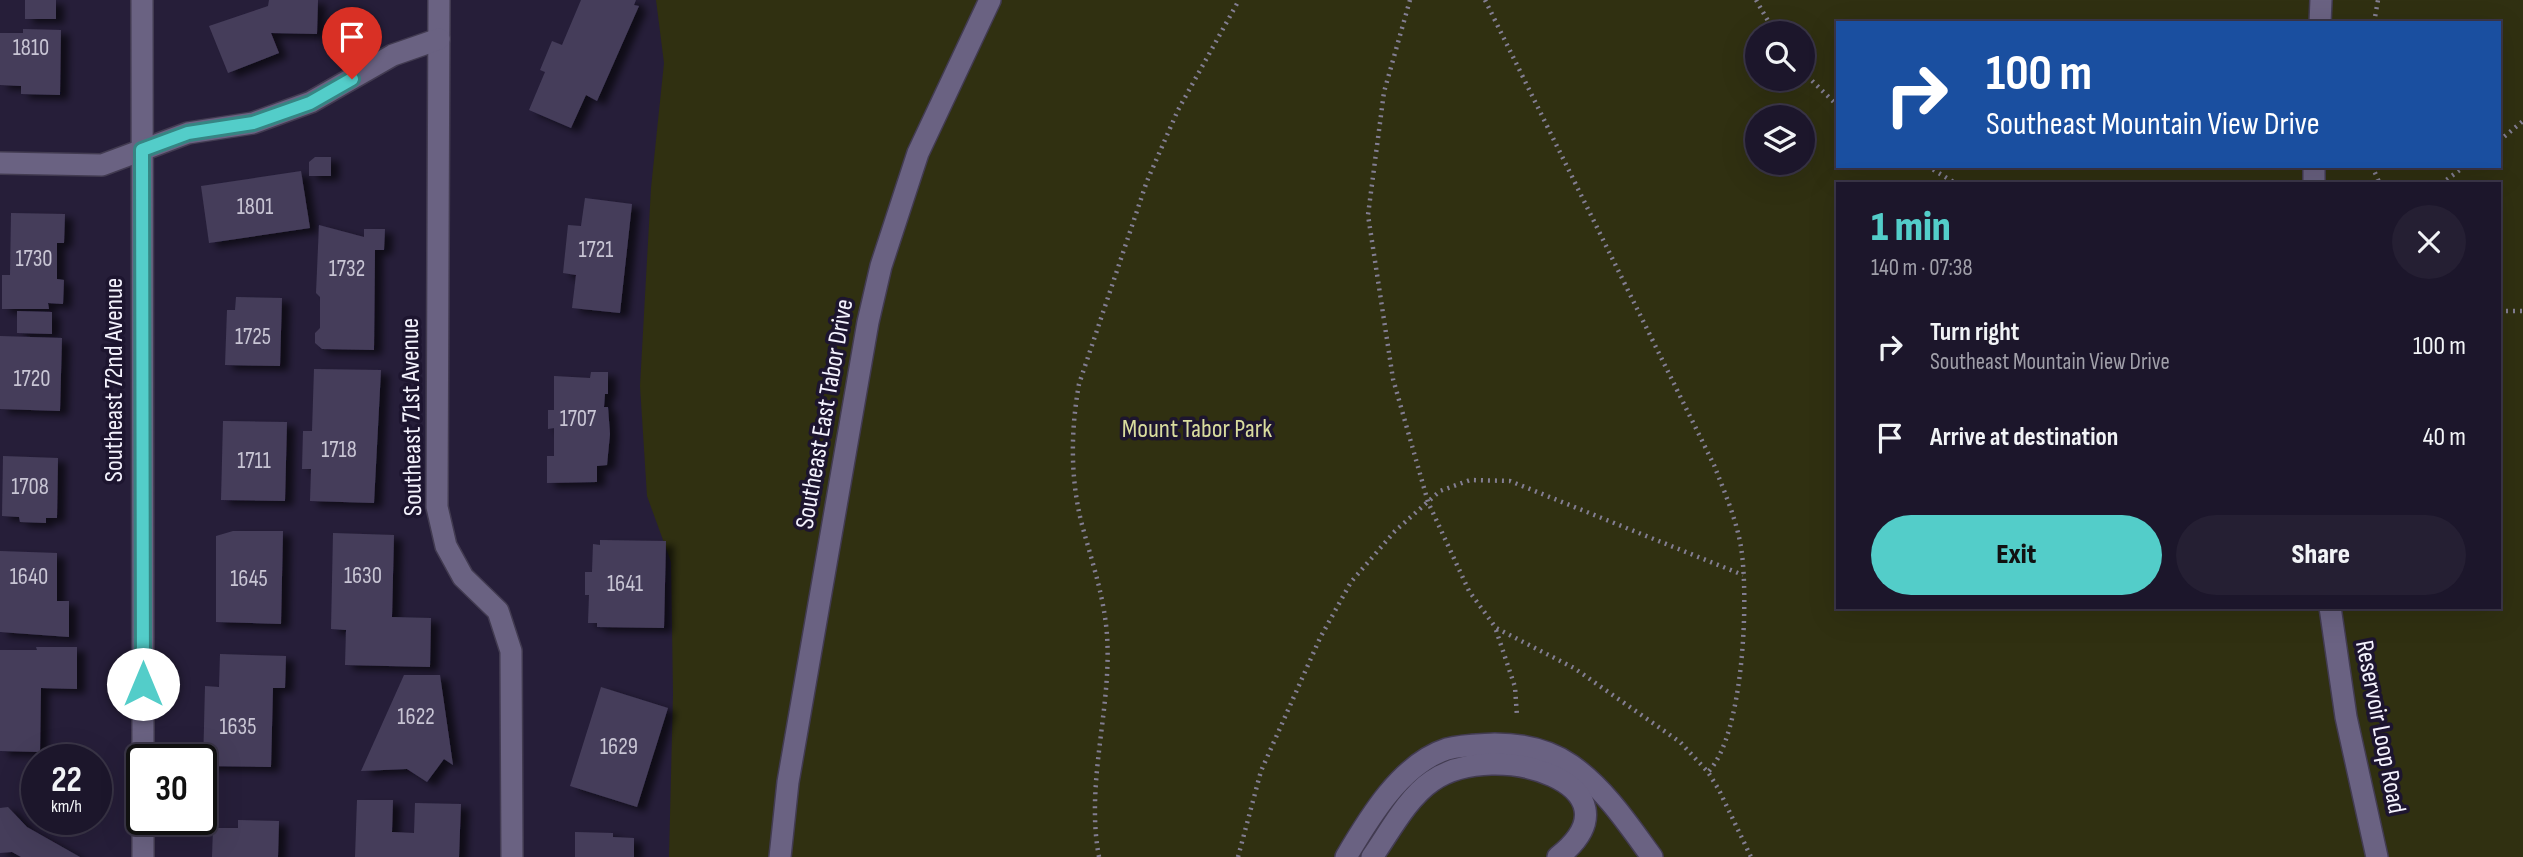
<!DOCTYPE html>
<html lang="en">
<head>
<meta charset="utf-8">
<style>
	:root { --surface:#1c162b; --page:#251f33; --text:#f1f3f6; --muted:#a09fa9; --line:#3a3547; --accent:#53cdc9 }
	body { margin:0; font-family:"Sofia Sans Condensed",sans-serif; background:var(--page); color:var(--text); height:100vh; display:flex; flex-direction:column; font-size:26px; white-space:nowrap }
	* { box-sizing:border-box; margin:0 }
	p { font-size:23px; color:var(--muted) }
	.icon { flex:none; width:38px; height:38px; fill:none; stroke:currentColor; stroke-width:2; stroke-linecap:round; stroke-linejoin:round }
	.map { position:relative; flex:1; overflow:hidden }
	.sheet { position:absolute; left:1836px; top:182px; width:665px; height:427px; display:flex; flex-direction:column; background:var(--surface); border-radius:0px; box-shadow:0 7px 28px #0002,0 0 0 2px var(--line) }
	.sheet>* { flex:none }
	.guide { position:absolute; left:1836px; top:21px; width:665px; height:147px; border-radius:0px; box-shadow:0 7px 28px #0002,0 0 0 2px var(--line); background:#1a4fa0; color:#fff; overflow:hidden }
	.fabs { position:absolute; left:1745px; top:21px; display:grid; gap:14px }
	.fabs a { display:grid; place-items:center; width:70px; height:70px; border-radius:50%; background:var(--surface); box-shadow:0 7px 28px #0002,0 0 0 2px var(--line); font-size:35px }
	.speed { position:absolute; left:21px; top:744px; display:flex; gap:14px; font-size:35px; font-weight:700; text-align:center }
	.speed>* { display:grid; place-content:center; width:91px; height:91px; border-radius:50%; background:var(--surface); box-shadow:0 7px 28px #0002,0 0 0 2px var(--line); line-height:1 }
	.speed small { font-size:18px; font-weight:400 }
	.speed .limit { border:4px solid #111; border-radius:10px; background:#fff; color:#111 }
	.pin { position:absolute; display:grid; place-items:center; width:60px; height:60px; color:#fff; margin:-72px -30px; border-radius:50% 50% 50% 0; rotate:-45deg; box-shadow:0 0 7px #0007 }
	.pin .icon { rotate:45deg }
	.me { position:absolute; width:77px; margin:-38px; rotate:0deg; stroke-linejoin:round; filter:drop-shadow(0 0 5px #0008) }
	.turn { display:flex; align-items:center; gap:24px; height:147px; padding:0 35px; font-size:32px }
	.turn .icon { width:91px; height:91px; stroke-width:2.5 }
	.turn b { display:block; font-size:49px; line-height:60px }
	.round { display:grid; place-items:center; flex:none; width:74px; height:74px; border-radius:37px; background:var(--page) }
	.summary { display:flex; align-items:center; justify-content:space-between; height:119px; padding:0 35px }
	h1 { font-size:42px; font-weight:800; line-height:52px; color:var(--accent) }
	.action { display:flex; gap:14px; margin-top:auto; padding:14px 35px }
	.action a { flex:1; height:80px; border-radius:42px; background:var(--accent); color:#111; font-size:28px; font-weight:800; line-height:80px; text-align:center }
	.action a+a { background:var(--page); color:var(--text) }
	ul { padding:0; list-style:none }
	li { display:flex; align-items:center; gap:21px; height:91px; padding:0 35px }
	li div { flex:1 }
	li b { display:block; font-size:26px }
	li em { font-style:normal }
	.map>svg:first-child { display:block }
	.green { fill:#303011; fill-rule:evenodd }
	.building { fill:#453d5a; filter:url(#shadow) }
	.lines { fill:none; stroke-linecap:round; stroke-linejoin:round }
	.service-casing { stroke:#423b51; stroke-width:24 }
	.minor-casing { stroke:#423b51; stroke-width:24 }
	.path { stroke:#837e92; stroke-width:4.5; stroke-dasharray:2 5; stroke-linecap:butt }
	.service { stroke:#6a6282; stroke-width:21 }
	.minor { stroke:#6a6282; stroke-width:21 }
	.route-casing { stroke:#368583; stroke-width:18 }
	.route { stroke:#53cdc9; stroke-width:12 }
	.labels { text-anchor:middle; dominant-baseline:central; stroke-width:7; stroke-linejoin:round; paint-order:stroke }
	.number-label { font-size:23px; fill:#c8c5d4 }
	.street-label { font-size:26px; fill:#f4f2fd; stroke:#1d152f }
	.park-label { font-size:26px; fill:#d9dc9e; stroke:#1d152f }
</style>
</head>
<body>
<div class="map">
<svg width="2523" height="857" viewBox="0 0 2523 857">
	<defs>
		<filter id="shadow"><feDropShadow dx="8" dy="4.5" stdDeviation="3.5" flood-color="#0009"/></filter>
	</defs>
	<rect width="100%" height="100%" fill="#261e39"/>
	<!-- green -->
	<path class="green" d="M656 0H2523V857H669L673 694 671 562 647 496 640 386 651 188 664 63ZM1838 23H2499V166H1838ZM1757 33H1802V79H1757ZM1757 117H1802V163H1757ZM1838 184H2499V607H1838Z"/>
	<!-- building -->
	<g class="building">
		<rect x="25" y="0" width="31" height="19"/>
		<polygon points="269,0 318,0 317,34 271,33 279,53 228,73 209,26 268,6"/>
		<polygon points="581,0 636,0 634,5 639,6 597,101 586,95 571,128 529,110 545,72 540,70 552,41 562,45"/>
		<polygon points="23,29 61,30 60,95 21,94 21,86 0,85 0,33 23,33"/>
		<polygon points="315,157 331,157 331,176 309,176 309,162"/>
		<polygon points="301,171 310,228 209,243 201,186"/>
		<polygon points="585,198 632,204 620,313 572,308 576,275 563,273 568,225 581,226"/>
		<polygon points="11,213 65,214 64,243 57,243 57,279 64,280 63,304 48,303 49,309 2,309 2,275 10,275"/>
		<polygon points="319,225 364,237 364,229 385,229 384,250 375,250 374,350 322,349 315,343 315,333 320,328 320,297 316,293"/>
		<polygon points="236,297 282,298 280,366 225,365 227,310 235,310"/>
		<polygon points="17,311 52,312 52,334 17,333"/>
		<polygon points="0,336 62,338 60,411 0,409"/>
		<polygon points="314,369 381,370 374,503 310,501 311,469 302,469 303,431 312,431"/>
		<polygon points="591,372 608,372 608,394 605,394 604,407 608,407 610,434 607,465 597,466 597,482 547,483 547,456 554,456 554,428 548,429 548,410 554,410 554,376 590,378"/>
		<polygon points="223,421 287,422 285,501 221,500"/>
		<polygon points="3,456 58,458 57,518 46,518 46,523 20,522 19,517 2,516"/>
		<polygon points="233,531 283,531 281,624 216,622 216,536"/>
		<polygon points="333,533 394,535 392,617 431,618 430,667 345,665 346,630 331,629"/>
		<polygon points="600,540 666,541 664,628 597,627 597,623 588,623 589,595 585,595 585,572 592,572 593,544 600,545"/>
		<polygon points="0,551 57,553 57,601 69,601 69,637 0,632"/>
		<polygon points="36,647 77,647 77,689 41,688 40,752 0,751 0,650 37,650"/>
		<polygon points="220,654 286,656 285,688 273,688 271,767 203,766 205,686 219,687"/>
		<polygon points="404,675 440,675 453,765 444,759 427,782 407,769 361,771"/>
		<polygon points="601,687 668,708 637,807 570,786"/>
		<polygon points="357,800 393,800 392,832 414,833 415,803 461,804 459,857 355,857"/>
		<polygon points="8,807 27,827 80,857 21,857 12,852 0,853 0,808"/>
		<polygon points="238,820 279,821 278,857 212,857 213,828 238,828"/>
		<polygon points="575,832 613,833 613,837 634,838 634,857 575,857"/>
	</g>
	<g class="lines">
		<defs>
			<g id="service">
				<polyline points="2320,23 2321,0"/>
				<polyline points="2314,184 2314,166"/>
				<polyline points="2330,607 2346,717 2377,857"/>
				<polyline points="780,857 788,782 868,322 881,266 918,153 990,0"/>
				<path d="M1346 857C1369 818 1401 764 1447 749 1462 745 1479 745 1495 744 1522 744 1548 749 1571 765 1605 789 1628 824 1652 857"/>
				<path d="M1372 857C1389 833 1407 798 1432 781 1497 736 1647 787 1558 857"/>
			</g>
			<g id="minor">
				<polyline points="142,0 143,760"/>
				<polyline points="439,0 437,507 446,546 463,577 498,611 511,651 512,857"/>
				<polyline points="0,163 102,165 188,133 253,123 311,102 393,55 439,39"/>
				<polyline points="143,819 143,857"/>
			</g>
		</defs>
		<!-- service casing -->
		<use href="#service" class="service-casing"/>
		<!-- minor casing -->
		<use href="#minor" class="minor-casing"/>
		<!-- path -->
		<g class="path">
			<polyline points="1410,0 1384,92 1368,215 1393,379 1428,502 1469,591 1496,628 1574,668 1680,742 1708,772 1719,790 1751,857"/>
			<path d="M1485 0 1714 465C1724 491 1736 518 1741 547 1749 597 1744 735 1708 772"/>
			<polyline points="1756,0 1775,33"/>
			<polyline points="2374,23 2378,0"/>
			<polyline points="1802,71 1838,106"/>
			<polyline points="2499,141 2523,121"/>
			<polyline points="1927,166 1957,184"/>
			<polyline points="2372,166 2380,184"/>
			<polyline points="2441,184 2465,166"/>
			<polyline points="2499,311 2523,311"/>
			<polyline points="1496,630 1515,687 1517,716"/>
			<path d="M1099 857C1085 782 1112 709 1107 635 1104 595 1091 559 1081 521 1070 475 1071 429 1079 384L1147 181 1178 110 1239 0"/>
			<polyline points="1238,857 1261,771 1320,638 1351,582 1395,531 1440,491 1470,480 1510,481 1743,575"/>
		</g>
		<!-- service -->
		<use href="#service" class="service"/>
		<!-- minor -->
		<use href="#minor" class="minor"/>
	</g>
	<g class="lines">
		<defs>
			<polyline id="route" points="143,684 142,150 188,133 253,123 310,103 352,79"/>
		</defs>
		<!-- route casing -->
		<use href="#route" class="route-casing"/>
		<!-- route -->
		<use href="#route" class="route"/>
	</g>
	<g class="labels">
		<!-- number labels -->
		<g class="number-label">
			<text x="31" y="48">1810</text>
			<text x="255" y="207">1801</text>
			<text x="596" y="250">1721</text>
			<text x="34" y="259">1730</text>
			<text x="347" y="269">1732</text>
			<text x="253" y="337">1725</text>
			<text x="32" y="379">1720</text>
			<text x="578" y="419">1707</text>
			<text x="339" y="450">1718</text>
			<text x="254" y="461">1711</text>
			<text x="30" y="487">1708</text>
			<text x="363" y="576">1630</text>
			<text x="29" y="577">1640</text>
			<text x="249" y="579">1645</text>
			<text x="625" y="584">1641</text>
			<text x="416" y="717">1622</text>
			<text x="238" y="727">1635</text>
			<text x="619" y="747">1629</text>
		</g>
		<!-- street labels -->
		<g class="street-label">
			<text transform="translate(114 380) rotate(-90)">Southeast 72nd Avenue</text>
			<text transform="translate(825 414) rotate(-80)">Southeast East Tabor Drive</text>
			<text transform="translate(412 417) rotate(-91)">Southeast 71st Avenue</text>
			<text transform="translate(2380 727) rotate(79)">Reservoir Loop Road</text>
		</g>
		<!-- park labels -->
		<g class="park-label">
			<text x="1197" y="429">Mount Tabor Park</text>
		</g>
	</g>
</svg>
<div class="fabs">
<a><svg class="icon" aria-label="search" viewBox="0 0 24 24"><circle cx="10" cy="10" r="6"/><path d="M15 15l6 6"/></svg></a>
<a><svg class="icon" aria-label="layers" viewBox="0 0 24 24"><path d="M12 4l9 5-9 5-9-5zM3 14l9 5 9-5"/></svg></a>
</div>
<div class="speed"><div>22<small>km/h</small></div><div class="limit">30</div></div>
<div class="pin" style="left:352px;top:79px;background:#d93025"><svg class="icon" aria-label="arrive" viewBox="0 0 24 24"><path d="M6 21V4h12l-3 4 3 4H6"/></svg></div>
<svg class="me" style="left:143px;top:684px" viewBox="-20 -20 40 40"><circle r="19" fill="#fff"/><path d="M0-13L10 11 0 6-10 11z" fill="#53cdc9"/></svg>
<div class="guide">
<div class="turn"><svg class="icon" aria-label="right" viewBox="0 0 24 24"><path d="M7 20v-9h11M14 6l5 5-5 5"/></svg><div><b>100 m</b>Southeast Mountain View Drive</div></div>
</div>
<section class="sheet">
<div class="summary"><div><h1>1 min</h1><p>140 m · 07:38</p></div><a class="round"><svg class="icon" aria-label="close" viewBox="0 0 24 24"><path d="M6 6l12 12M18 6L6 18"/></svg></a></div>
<ul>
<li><svg class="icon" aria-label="right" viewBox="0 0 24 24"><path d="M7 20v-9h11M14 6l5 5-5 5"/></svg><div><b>Turn right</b><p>Southeast Mountain View Drive</p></div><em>100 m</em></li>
<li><svg class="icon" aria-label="arrive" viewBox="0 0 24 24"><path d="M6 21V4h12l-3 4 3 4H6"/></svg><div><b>Arrive at destination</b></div><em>40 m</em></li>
</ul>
<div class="action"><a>Exit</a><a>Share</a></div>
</section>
</div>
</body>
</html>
